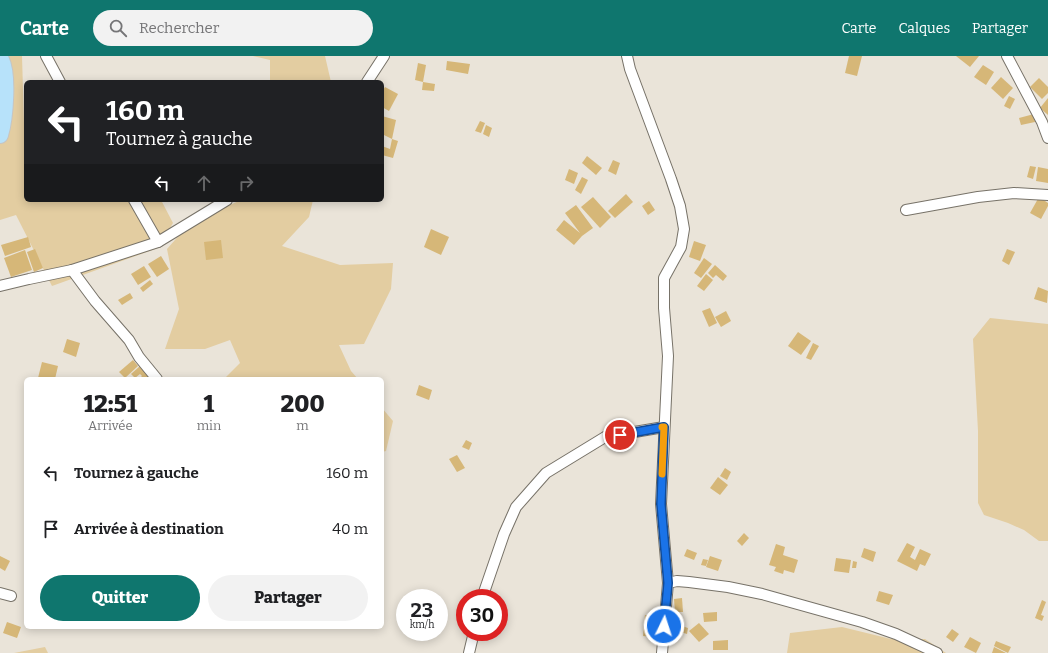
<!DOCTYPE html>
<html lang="fr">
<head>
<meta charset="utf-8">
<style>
	:root { --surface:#fff; --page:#f2f2f2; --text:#202124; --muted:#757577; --accent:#0f766e }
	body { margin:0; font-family:Bitter,serif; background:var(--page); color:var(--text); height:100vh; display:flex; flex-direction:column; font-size:15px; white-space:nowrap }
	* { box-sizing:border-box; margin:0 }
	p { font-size:13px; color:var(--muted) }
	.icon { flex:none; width:22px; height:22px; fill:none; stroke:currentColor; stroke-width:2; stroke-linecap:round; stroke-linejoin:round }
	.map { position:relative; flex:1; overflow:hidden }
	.panel { position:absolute; left:24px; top:321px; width:360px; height:252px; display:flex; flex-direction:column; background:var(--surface); border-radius:6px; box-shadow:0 2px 10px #0003 }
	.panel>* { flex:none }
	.banner { position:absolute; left:24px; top:24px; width:360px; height:122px; border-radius:6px; box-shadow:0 2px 10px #0003; background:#202124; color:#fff; overflow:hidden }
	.speed { position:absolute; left:396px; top:533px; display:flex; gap:8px; font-size:20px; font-weight:700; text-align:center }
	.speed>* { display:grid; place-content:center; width:52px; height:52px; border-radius:50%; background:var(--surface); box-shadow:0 2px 10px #0003; line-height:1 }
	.speed small { font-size:10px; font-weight:400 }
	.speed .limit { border:6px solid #d22; background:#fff; color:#111 }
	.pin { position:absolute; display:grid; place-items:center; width:34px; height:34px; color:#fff; margin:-17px; border:2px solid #fff; border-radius:50%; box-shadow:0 1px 4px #0007 }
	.me { position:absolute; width:44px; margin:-22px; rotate:4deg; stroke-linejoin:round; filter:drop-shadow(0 0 3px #0008) }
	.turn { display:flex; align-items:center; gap:14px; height:84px; padding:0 16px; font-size:18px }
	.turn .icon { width:52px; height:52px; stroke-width:2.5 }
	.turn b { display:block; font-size:28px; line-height:34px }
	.lanes { display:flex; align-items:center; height:38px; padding:0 16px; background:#0003; justify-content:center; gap:20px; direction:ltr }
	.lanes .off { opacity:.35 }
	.eta { display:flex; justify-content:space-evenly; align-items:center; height:68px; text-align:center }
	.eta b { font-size:24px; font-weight:800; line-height:28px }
	.primary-button { display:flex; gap:8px; margin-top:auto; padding:8px 16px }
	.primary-button a { flex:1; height:46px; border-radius:24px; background:var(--accent); color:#fff; font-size:16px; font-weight:800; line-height:46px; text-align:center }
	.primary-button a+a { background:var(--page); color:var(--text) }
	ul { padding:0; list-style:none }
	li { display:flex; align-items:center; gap:12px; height:56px; padding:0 16px }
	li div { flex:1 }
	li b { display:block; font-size:15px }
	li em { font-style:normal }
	header { display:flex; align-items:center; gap:24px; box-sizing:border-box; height:56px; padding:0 20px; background:var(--accent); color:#fff }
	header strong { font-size:19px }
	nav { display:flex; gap:22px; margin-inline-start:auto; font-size:14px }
	.search { width:280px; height:36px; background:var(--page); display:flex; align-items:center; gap:10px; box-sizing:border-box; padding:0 14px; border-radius:22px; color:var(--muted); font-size:15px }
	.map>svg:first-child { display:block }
	.green { fill:#e3cda1 }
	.building { fill:#d6b778 }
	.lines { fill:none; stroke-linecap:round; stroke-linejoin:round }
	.minor-casing { stroke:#777268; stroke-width:12 }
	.trunk-casing { stroke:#c5c5c4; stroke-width:18 }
	.minor { stroke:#fff; stroke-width:10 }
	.trunk { stroke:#b7e2fa; stroke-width:16 }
	.route-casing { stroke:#114b97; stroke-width:10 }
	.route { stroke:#1a73e8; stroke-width:7 }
	.slow { stroke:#f59e0b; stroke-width:7 }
</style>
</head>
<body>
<header>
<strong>Carte</strong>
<div class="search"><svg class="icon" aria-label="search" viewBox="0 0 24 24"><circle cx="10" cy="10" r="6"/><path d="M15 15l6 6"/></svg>Rechercher</div>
<nav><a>Carte</a><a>Calques</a><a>Partager</a></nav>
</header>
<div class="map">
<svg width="1048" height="597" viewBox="0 0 1048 597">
	<rect width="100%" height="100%" fill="#eae4d9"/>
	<!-- green -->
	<g class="green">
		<polygon points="0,0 22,0 24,67 26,68 26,144 161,144 173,167 158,192 52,230 16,159 0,164"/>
		<polygon points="253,0 325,0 331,26 270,26 270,4"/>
		<polygon points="241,144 313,144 309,161 282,190 340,209 393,207 391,233 364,288 339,289 351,315 358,323 224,323 240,307 230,284 205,293 165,293 179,253 167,193 190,167"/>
		<polygon points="990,262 1048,268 1048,485 1039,485 1024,474 1008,467 984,459 978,447 978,375 973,283"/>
		<polygon points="382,352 393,365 386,395 382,396"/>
		<polygon points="842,571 891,583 925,583 946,597 787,597 790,577"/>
		<polygon points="45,591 48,597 14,597"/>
	</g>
	<!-- building -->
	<g class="building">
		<polygon points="849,0 862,0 857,20 845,17"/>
		<polygon points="956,0 979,0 970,11"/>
		<polygon points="447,5 470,8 468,18 446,14"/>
		<polygon points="418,7 426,9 423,26 415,24"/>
		<polygon points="983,9 994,16 986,29 974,21"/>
		<polygon points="1001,21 1013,32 1003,43 991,32"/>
		<polygon points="1039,22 1048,31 1048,37 1042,43 1030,31"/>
		<polygon points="423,26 435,28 434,35 422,34"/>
		<polygon points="385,31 398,38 389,55 382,51 382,36"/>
		<polygon points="1009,40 1015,43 1010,53 1004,50"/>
		<polygon points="1048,42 1048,59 1040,52"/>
		<polygon points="1034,58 1035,66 1021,69 1019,62"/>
		<polygon points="382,60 396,64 392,83 382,78"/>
		<polygon points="480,65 485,67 481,77 475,75"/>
		<polygon points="486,69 492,72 489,81 483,78"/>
		<polygon points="392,83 398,85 393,102 382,99 382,90 390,93"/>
		<polygon points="587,100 602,112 596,119 582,107"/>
		<polygon points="613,104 620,107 616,119 608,115"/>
		<polygon points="1030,110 1036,111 1033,123 1027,121"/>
		<polygon points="1038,111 1048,113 1048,127 1036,125"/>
		<polygon points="569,113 578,117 574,128 565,124"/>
		<polygon points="582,121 588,124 581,138 575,134"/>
		<polygon points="626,138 633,146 615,162 608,155"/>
		<polygon points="593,141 611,161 600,172 581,151"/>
		<polygon points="1039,141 1048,147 1048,150 1041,163 1030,157"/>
		<polygon points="649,145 655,154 648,159 642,150"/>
		<polygon points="576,149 593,172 582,180 574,189 556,174 564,164 580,177 565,157"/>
		<polygon points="431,173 449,181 441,199 424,191"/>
		<polygon points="28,181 31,191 5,200 1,189"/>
		<polygon points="221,184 223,202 206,204 204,186"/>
		<polygon points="694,185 706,189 700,205 689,201"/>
		<polygon points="35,193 43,212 34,216 27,196"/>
		<polygon points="1007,193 1015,196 1009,209 1002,205"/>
		<polygon points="25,194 32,214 11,221 4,202"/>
		<polygon points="161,200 169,213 157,221 148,208"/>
		<polygon points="704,202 712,208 701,222 694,217"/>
		<polygon points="715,209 727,220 723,225 716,219 713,222 708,217"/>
		<polygon points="144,210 151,221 138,229 131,218"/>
		<polygon points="706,218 713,224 704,235 697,230"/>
		<polygon points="150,224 153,228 143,236 140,232"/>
		<polygon points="1038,231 1048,235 1047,247 1034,243"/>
		<polygon points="130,237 133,242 122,249 118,244"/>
		<polygon points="710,252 717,267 709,271 702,255"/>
		<polygon points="726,255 731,265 721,271 715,261"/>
		<polygon points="798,276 811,285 801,299 788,290"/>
		<polygon points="67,283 80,287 76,301 63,296"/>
		<polygon points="813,287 819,290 811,304 806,302"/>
		<polygon points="133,304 138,310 125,322 119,316"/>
		<polygon points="42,306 58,310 55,323 38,322"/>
		<polygon points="140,310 152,322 150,323 139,323 142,320 140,318 135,322 131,318"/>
		<polygon points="419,329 432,334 429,344 416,339"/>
		<polygon points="466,384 472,387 469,394 462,391"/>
		<polygon points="457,399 465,412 457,416 449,403"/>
		<polygon points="725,412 731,416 727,424 720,420"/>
		<polygon points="718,421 728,429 720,439 710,432"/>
		<polygon points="744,477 749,482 742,490 737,485"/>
		<polygon points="907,487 915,491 910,501 915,504 920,493 931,498 925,510 920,508 917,515 897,505"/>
		<polygon points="776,488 785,491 783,499 798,504 794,517 784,514 783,518 774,515 776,511 769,509"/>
		<polygon points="864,492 876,496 873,506 861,501"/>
		<polygon points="687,493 697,497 694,504 684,500"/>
		<polygon points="0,500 10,505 5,515 0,512"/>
		<polygon points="710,500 722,504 718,515 706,511"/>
		<polygon points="836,502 851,504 849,517 834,515"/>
		<polygon points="703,503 708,504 706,510 701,509"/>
		<polygon points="853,505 857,506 856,512 852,512"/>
		<polygon points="879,535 893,539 889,549 876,545"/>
		<polygon points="682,542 683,556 675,556 674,543"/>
		<polygon points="1042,544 1046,546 1041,559 1044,560 1042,565 1035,562"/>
		<polygon points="717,556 717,565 704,566 703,557"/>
		<polygon points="645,559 655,560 653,581 643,580"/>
		<polygon points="7,566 21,571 17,582 3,577"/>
		<polygon points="699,567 709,578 699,586 689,575"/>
		<polygon points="679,569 688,572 687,578 677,575"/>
		<polygon points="952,573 959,578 953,586 946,581"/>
		<polygon points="970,581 981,587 976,597 964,591"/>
		<polygon points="728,584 728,594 713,594 713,585"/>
		<polygon points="996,585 1011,591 1008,597 994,590"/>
		<polygon points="994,591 1006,597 992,597"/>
	</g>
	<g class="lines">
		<defs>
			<g id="minor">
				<polyline points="46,0 60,26"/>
				<polyline points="627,0 630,13 671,123 680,150 684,173 681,191 664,222 664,252 668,300 661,448 668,527 662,597"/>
				<polyline points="1007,0 1042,66 1048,82"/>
				<polyline points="367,26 384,0"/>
				<polyline points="134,144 158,186"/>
				<polyline points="906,154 978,141 1014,137 1048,139"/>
				<polyline points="72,214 95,245 129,284 139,301 157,323"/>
				<polyline points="0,230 29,223 72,214 158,186 227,144"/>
				<polyline points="668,527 677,525 689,526 728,531 762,538 862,566 896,578 937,597"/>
				<polyline points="0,537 11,540"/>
				<polyline points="482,542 504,478 516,451 546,417 605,381 664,371"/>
				<polyline points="469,597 474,576"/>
			</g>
			<path id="trunk" d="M0 2C9 16 5 62 0 79"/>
		</defs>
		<!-- minor casing -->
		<use href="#minor" class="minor-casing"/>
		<!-- trunk casing -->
		<use href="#trunk" class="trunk-casing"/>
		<!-- minor -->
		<use href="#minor" class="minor"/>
		<!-- trunk -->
		<use href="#trunk" class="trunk"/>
	</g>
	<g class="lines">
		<defs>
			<polyline id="route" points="620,379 664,371 661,448 668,527 664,570"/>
		</defs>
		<!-- route casing -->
		<use href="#route" class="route-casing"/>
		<!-- route -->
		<use href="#route" class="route"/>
		<!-- slow -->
		<polyline class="slow" points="662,418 664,371 662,371"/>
	</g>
</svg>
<div class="speed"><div>23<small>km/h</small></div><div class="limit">30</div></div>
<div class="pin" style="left:620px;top:379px;background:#d93025"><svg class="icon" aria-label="arrive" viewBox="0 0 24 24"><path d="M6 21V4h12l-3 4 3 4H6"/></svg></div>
<svg class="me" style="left:664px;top:570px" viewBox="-20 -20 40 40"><circle r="17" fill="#1a73e8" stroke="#fff" stroke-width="3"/><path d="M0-11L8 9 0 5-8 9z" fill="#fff"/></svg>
<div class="banner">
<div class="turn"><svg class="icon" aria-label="left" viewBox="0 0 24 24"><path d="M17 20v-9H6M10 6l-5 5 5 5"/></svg><div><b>160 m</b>Tournez à gauche</div></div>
<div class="lanes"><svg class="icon" aria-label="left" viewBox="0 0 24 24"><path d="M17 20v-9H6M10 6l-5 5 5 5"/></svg><svg class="icon off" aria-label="ahead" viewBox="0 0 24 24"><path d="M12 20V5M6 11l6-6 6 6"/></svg><svg class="icon off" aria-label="right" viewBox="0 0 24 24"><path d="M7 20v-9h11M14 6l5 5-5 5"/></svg></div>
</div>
<section class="panel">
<div class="eta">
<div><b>12:51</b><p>Arrivée</p></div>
<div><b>1</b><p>min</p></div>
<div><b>200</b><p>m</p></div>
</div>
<ul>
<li><svg class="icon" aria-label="left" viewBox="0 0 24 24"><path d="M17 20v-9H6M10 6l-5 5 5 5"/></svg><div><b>Tournez à gauche</b></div><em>160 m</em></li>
<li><svg class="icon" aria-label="arrive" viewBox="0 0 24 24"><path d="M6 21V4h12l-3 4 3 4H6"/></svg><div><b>Arrivée à destination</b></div><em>40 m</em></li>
</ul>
<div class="primary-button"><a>Quitter</a><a>Partager</a></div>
</section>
</div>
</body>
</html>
